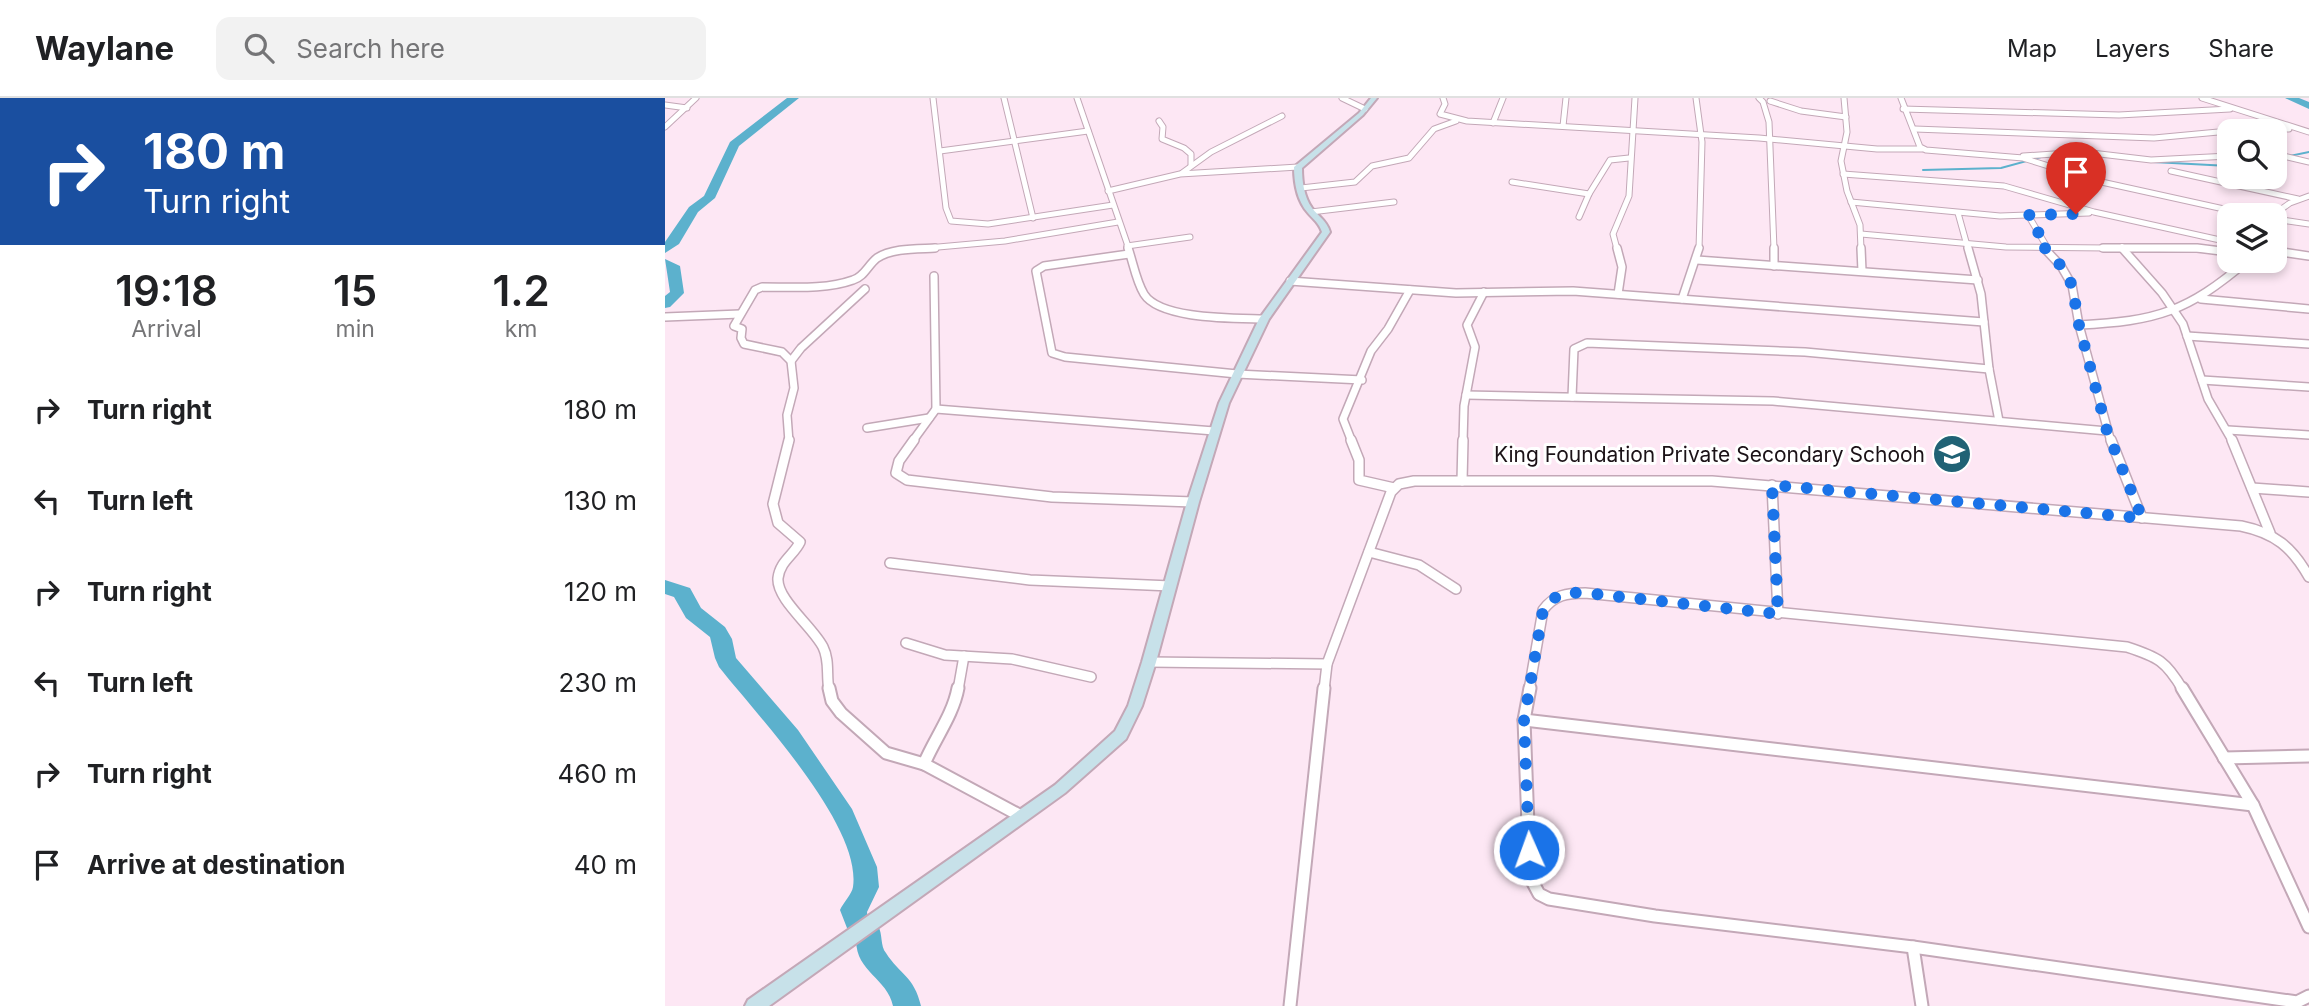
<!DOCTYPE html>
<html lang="en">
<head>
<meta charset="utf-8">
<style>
	:root { --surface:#fff; --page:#f2f2f2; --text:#202124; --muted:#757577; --line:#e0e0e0 }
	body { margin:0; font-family:Inter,sans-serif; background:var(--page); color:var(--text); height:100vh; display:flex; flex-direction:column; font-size:26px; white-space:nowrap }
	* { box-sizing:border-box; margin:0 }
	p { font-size:23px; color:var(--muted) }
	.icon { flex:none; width:38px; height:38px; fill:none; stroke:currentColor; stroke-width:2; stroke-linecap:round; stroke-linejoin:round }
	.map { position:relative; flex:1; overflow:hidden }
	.details { display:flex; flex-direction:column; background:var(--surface); width:665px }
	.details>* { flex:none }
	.banner { background:#1a4fa0; color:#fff; overflow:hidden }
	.fabs { position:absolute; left:1552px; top:21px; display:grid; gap:14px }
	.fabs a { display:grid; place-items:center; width:70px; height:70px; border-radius:14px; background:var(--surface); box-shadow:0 4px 10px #0003; font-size:35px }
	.pin { position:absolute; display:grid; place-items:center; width:60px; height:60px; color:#fff; margin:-72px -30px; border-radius:50% 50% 50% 0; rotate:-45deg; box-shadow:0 0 7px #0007 }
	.pin .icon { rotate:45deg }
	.me { position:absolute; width:77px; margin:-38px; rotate:358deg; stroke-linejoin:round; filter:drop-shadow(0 0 5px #0008) }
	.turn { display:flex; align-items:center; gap:24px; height:147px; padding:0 28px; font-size:32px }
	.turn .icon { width:91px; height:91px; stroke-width:2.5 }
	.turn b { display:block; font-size:49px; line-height:60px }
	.eta { display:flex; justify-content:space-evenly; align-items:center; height:119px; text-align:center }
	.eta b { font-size:42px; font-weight:600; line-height:49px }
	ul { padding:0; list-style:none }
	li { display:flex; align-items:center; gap:21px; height:91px; padding:0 28px }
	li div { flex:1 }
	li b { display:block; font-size:26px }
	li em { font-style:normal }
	header { display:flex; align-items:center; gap:42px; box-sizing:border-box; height:98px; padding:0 35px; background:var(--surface); border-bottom:2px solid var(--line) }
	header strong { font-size:33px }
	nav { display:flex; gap:38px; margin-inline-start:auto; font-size:24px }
	.search { width:490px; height:63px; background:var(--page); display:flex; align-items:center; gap:18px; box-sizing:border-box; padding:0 24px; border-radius:14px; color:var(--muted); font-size:26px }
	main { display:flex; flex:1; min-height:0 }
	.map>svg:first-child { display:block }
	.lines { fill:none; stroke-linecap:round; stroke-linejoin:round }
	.stream { stroke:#5cb1cd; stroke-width:2 }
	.river { fill:#5cb1cd; fill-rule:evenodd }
	.street-far3-casing { stroke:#c3a8b7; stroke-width:7 }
	.street-far2-casing { stroke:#c3a8b7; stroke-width:10 }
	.street-far1-casing { stroke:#c3a8b7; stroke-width:12 }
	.street-casing { stroke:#c3a8b7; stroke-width:15 }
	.secondary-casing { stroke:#c3a8b7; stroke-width:4 }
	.street-far3 { stroke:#fff; stroke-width:5 }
	.street-far2 { stroke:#fff; stroke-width:7 }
	.street-far1 { stroke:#fff; stroke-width:9 }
	.street { stroke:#fff; stroke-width:11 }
	.secondary { fill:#c7e1e9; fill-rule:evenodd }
	.route { stroke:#1a73e8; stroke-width:12; stroke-dasharray:0 21.6 }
	.labels { text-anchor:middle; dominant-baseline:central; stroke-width:6; stroke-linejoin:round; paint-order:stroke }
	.poi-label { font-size:21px; fill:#1b1217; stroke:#fff; text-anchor:end }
</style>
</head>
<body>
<header>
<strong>Waylane</strong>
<div class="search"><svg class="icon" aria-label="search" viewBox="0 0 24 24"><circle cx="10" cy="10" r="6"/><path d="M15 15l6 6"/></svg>Search here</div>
<nav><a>Map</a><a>Layers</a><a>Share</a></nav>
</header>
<main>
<section class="details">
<div class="banner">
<div class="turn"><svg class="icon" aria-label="right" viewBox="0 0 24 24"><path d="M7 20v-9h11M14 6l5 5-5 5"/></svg><div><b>180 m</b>Turn right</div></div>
</div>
<div class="eta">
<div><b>19:18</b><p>Arrival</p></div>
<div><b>15</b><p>min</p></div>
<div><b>1.2</b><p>km</p></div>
</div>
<ul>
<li><svg class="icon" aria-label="right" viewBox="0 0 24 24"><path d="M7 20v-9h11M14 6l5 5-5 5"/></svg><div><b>Turn right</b></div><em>180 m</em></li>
<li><svg class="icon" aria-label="left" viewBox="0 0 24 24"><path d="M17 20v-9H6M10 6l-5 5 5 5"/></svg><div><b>Turn left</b></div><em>130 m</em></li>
<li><svg class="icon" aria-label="right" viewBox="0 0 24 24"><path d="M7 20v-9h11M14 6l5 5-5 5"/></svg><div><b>Turn right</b></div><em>120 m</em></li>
<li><svg class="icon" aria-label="left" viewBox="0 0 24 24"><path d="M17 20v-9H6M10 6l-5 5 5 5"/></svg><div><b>Turn left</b></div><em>230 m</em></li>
<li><svg class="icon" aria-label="right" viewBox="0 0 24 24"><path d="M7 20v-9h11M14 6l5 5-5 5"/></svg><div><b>Turn right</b></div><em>460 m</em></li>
<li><svg class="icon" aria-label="arrive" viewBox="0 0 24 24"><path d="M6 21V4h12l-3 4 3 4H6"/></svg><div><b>Arrive at destination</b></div><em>40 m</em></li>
</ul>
</section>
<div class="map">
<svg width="1644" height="908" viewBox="0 0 1644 908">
	<rect width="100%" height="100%" fill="#fde7f4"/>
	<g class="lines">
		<!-- stream -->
		<g class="stream">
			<polyline points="1610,61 1644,54"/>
			<polyline points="1488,64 1564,68"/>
			<polyline points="1258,72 1336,70 1380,58"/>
		</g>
		<!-- river -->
		<g class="river">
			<polygon points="122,0 134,0 74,48 50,100 33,114 14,146 0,155 0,144 24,109 39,98 65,44"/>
			<polygon points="1620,0 1634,0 1644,4 1644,11"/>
			<polygon points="0,161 15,168 19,195 5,209 0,210 0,198 5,194"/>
			<path d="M0 482 25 490 36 510 60 529 67 541 71 560 133 632 187 711 212 769 214 789 202 814 203 824 213 828C218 836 215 848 221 855 235 877 249 878 256 908H228C222 878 185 873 192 833L182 830 175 812C178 805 187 796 188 789 197 727 91 616 54 569L50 560 45 539 21 520 9 499 0 496Z"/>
		</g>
		<defs>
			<g id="street-far3">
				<polyline points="268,0 281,110 286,123 323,126 448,107"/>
				<polyline points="339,0 368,120"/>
				<polyline points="412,0 464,151"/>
				<polyline points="677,0 700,11"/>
				<polyline points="778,0 780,6 775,16 802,23 1094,40 1212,51 1257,51"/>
				<polyline points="1031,0 1037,44 1034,151"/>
				<polyline points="1094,0 1098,4 1104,24 1109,151"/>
				<polyline points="1179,0 1182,34 1176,63 1182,93 1195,127 1196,151"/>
				<polyline points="1236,0 1255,49 1261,52 1358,60 1432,83 1586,117"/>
				<polyline points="1537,0 1644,34"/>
				<polyline points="1105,3 1136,13 1181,19"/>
				<polyline points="0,7 22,10"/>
				<polyline points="1238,11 1454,17 1565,11"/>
				<polyline points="494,23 498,29 497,41 519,50 526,56 526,67"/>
				<polyline points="828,25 838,0"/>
				<polyline points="898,28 901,0"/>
				<polyline points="0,29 31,0"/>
				<polyline points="1250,31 1489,40 1564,33"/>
				<polyline points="1568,33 1624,31"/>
				<polyline points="275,53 423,33"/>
				<polyline points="1610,56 1644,64"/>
				<polyline points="1358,58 1418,54 1486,62 1564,58"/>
				<polyline points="1506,73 1633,101"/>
				<polyline points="517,75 546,54 617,18"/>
				<polyline points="1178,76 1339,88 1429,114 1564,144"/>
				<polyline points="847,84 924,96"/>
				<polyline points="636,90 690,84 707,68 744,60 769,31 791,23"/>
				<polyline points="443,93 515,76 633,69"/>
				<polyline points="1186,104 1335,118 1424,115"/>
				<polyline points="646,114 729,104"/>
				<polyline points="1293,115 1303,151"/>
				<polyline points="1363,117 1382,149"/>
				<polyline points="1608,117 1625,105 1644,98"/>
				<polyline points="914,119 924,96 945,62 964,60"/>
				<polyline points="1610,121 1644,126"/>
				<polyline points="1196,136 1341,149 1542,151"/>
				<polyline points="462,148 525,139"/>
				<polyline points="1379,149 1381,151"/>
				<polyline points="1457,149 1459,151"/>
				<polyline points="251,151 340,143 453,124"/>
				<polyline points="952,151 948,136 964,98 970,0"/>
			</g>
			<g id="street-far2">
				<path d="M463 150C468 164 471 183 479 196 495 222 572 220 599 221"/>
				<polyline points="952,150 957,169 953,196"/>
				<polyline points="1196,150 1197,173"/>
				<polyline points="1303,150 1316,196 1324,271 1334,323"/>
				<polyline points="1379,150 1396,168 1407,187 1414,227 1446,344"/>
				<polyline points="1438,150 1532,150 1564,154"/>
				<polyline points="1457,150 1497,195 1518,226 1543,301 1568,344"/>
				<polyline points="1610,153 1644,158"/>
				<polyline points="464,156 379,168 371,173 387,255 400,259 572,276 697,282"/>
				<polyline points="1032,162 1313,182"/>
				<polyline points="1109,168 1109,150"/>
				<polyline points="269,178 271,311"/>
				<polyline points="625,183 791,195 908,193 1319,224"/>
				<polyline points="1017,201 1034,150"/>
				<polyline points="1536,201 1644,211"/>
				<polyline points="0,219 75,216"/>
				<path d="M1414 227C1492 223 1522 214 1582 163"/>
				<polyline points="1522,238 1644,246"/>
				<polyline points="126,263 136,250 200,191"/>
				<polyline points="1537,282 1644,289"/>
				<polyline points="801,297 1108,303 1442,333"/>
				<polyline points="907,299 909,251 922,245 1140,254 1324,271"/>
				<polyline points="202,330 264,320"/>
				<polyline points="1563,332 1644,337"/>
				<path d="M124 344 122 317 129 290 126 263 117 254 79 246 76 240 77 231 69 228 90 192 97 189C127 189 160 192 188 182 199 179 203 167 212 160 227 150 252 151 270 150"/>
				<polyline points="247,344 271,311 549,333"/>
				<polyline points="687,344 678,321 706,253 723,231 745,192"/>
				<polyline points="798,344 799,308 810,249 802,227 819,194"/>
			</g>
			<g id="street-far1">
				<path d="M124 342 108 406 113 425 135 444C129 457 115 463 113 480 111 501 148 529 158 549 165 563 161 577 164 592"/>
				<polyline points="249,342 234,363 231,375 242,382 387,399 528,404"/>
				<polyline points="686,342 694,362 694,382 729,390"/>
				<polyline points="1446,342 1477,420"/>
				<polyline points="1567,342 1605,435"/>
				<polyline points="797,383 798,342"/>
				<polyline points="1107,387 1113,516"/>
				<polyline points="1587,390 1644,394"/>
				<polyline points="704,454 754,467 791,491"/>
				<polyline points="225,465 365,482 506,488"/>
				<polyline points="241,545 280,557 347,561 426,579"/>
				<polyline points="484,564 662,566"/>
				<polyline points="293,592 299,558"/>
				<path d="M659 592 662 566 726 394 734 386 749 383H1047L1576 428C1610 435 1627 449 1644 479"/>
				<path d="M864 592 878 512C889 497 902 495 920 495L1462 549C1493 559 1501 563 1518 592"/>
			</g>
			<g id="street">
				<polyline points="164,590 167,603 176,615 221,655 259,666 356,718"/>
				<polyline points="865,590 859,622 865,779 874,796 884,801 990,818 1248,849 1632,904 1644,898"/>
				<polyline points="1517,590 1588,707 1644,829"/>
				<polyline points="859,622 1588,707"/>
				<polyline points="1559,660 1644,658"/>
				<path d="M259 666C270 640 288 617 293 590"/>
				<polyline points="1248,849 1257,908"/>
				<polyline points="625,908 659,590"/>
			</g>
			<path id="secondary" d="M706 0H712L698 17 637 70C637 83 639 99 647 110 654 119 662 123 665 134L604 221 564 305 534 404 491 564 477 608 461 641 400 695 104 908H80L83 902 390 687 450 633 463 608 477 564 522 404 554 305 594 221 657 134C654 125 649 122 643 115 632 103 629 84 629 69L694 15Z"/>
		</defs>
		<!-- street-far3 casing -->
		<use href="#street-far3" class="street-far3-casing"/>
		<!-- street-far2 casing -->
		<use href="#street-far2" class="street-far2-casing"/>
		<!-- street-far1 casing -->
		<use href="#street-far1" class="street-far1-casing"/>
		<!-- street casing -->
		<use href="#street" class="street-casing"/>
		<!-- secondary casing -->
		<use href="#secondary" class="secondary-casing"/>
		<!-- street-far3 -->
		<use href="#street-far3" class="street-far3"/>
		<!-- street-far2 -->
		<use href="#street-far2" class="street-far2"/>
		<!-- street-far1 -->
		<use href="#street-far1" class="street-far1"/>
		<!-- street -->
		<use href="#street" class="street"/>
		<!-- secondary -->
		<use href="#secondary" class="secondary"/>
	</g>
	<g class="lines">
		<!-- route -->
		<path class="route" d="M864 752 859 622 878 512C888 496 901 494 920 495L1113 516 1107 387 1477 420 1442 333 1414 227 1407 187 1396 168 1379 149H1382L1363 117 1411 116"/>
	</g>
	<!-- icons -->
	<defs>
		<symbol id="school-disc" viewBox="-11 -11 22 22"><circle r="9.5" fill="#206275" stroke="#fff"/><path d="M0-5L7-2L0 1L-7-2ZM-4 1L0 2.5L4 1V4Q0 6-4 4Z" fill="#fff"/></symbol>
	</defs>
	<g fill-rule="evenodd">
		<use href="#school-disc" x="1265" y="334" width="44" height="44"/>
	</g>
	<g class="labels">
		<!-- poi labels -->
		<g class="poi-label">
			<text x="1260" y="356">King Foundation Private Secondary Schooh</text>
		</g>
	</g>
</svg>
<div class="fabs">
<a><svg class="icon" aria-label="search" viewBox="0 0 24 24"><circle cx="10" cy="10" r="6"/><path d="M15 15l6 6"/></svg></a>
<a><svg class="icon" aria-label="layers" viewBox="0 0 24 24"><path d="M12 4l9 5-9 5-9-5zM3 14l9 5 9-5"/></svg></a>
</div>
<div class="pin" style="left:1411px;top:116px;background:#d93025"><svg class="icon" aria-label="arrive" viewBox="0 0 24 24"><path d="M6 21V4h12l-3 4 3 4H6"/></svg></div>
<svg class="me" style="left:864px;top:752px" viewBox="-20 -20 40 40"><circle r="17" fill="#1a73e8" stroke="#fff" stroke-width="3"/><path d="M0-11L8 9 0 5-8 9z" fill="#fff"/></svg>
</div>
</main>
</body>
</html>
